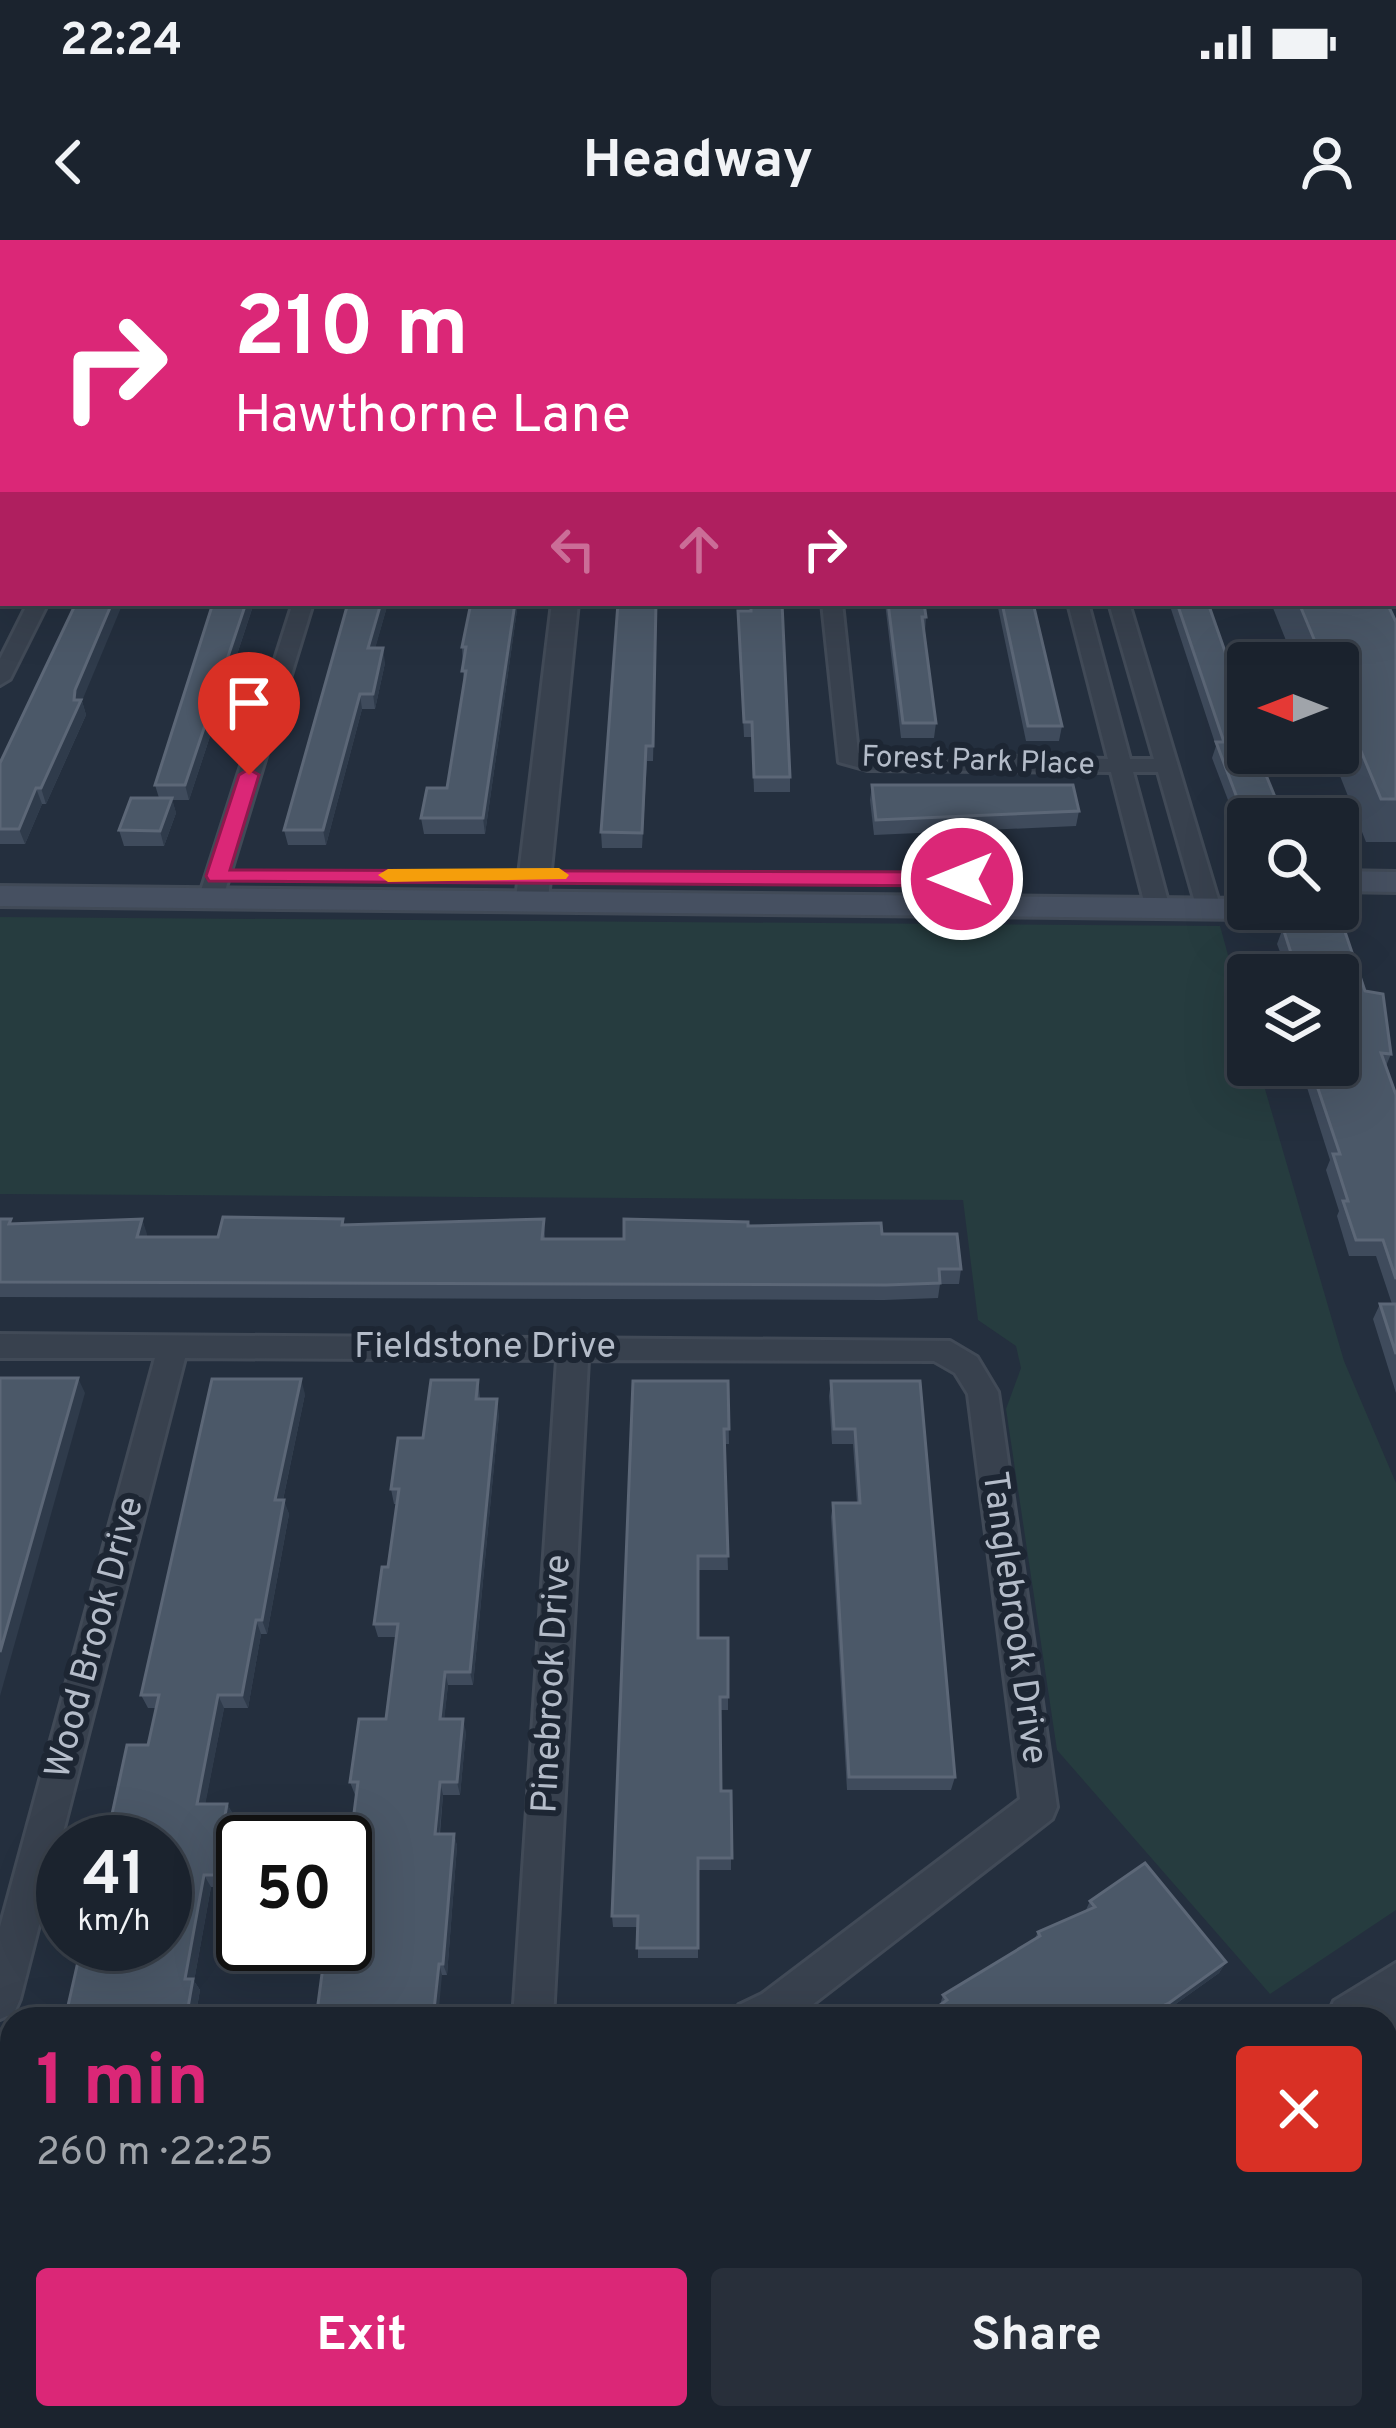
<!DOCTYPE html>
<html lang="en">
<head>
<meta charset="utf-8">
<style>
	:root { --surface:#1b232e; --page:#282f3a; --text:#f1f3f6; --muted:#a0a4aa; --line:#39404a; --accent:#db2777 }
	body { margin:0; font-family:Overpass,sans-serif; background:var(--page); color:var(--text); height:100vh; display:flex; flex-direction:column; font-size:45px; white-space:nowrap }
	* { box-sizing:border-box; margin:0 }
	p { font-size:39px; color:var(--muted) }
	.icon { flex:none; width:66px; height:66px; fill:none; stroke:currentColor; stroke-width:2; stroke-linecap:round; stroke-linejoin:round }
	.map { position:relative; flex:1; overflow:hidden }
	.sheet { position:absolute; left:0px; top:1767px; width:1398px; height:423px; display:flex; flex-direction:column; background:var(--surface); border-radius:36px 36px 0 0; box-shadow:0 12px 48px #0002,0 0 0 3px var(--line) }
	.sheet>* { flex:none }
	.hud { position:absolute; left:0px; top:0px; width:1398px; height:366px; box-shadow:0 12px 48px #0002,0 0 0 3px var(--line); background:#db2777; color:#fff; overflow:hidden }
	.needle { width:78px; rotate:270deg }
	.buttons { position:absolute; left:1227px; top:402px; display:grid; gap:24px }
	.buttons a { display:grid; place-items:center; width:132px; height:132px; border-radius:12px; background:var(--surface); box-shadow:0 12px 48px #0002,0 0 0 3px var(--line); font-size:60px }
	.speed { position:absolute; left:36px; top:1575px; display:flex; gap:24px; font-size:60px; font-weight:700; text-align:center }
	.speed>* { display:grid; place-content:center; width:156px; height:156px; border-radius:50%; background:var(--surface); box-shadow:0 12px 48px #0002,0 0 0 3px var(--line); line-height:1 }
	.speed small { font-size:30px; font-weight:400 }
	.speed .limit { border:6px solid #111; border-radius:18px; background:#fff; color:#111 }
	.pin { position:absolute; display:grid; place-items:center; width:102px; height:102px; color:#fff; margin:-123px -51px; border-radius:50% 50% 50% 0; rotate:-45deg; box-shadow:0 0 12px #0007 }
	.pin .icon { rotate:45deg }
	.me { position:absolute; width:132px; margin:-66px; rotate:270deg; stroke-linejoin:round; filter:drop-shadow(0 0 9px #0008) }
	.turn { display:flex; align-items:center; gap:42px; height:252px; padding:0 36px; font-size:54px }
	.turn .icon { width:156px; height:156px; stroke-width:2.5 }
	.turn b { display:block; font-size:84px; line-height:102px }
	.lanes { display:flex; align-items:center; height:114px; padding:0 36px; background:#0003; justify-content:center; gap:60px; direction:ltr }
	.lanes .off { opacity:.35 }
	.round { display:grid; place-items:center; flex:none; width:126px; height:126px; border-radius:12px; background:var(--page) }
	.head { display:flex; align-items:center; justify-content:space-between; height:204px; padding:0 36px }
	h1 { font-size:72px; font-weight:700; line-height:90px; color:var(--accent) }
	.button { display:flex; gap:24px; margin-top:auto; padding:24px 36px }
	.button a { flex:1; height:138px; border-radius:12px; background:var(--accent); color:#fff; font-size:48px; font-weight:700; line-height:138px; text-align:center }
	.button a+a { background:var(--page); color:var(--text) }
	.status { display:flex; justify-content:space-between; align-items:center; height:84px; padding:0 60px; background:var(--surface); direction:ltr }
	.status svg { height:33px; fill:currentColor }
	header { display:flex; justify-content:space-between; align-items:center; height:156px; padding:0 36px; background:var(--surface); font-size:54px; font-weight:700 }
	.map>svg:first-child { display:block }
	.green { fill:#263c3f }
	.lines { fill:none; stroke-linecap:round; stroke-linejoin:round }
	.minor-casing { stroke:#414a57; stroke-width:6 }
	.tertiary-casing { stroke:#414a57; stroke-width:6 }
	.secondary-casing { stroke:#414a57; stroke-width:6 }
	.minor { fill:#38414e; fill-rule:evenodd }
	.tertiary { fill:#38414e; fill-rule:evenodd }
	.secondary { fill:#465061; fill-rule:evenodd }
	.wall { fill:#3f4b5c }
	.shaded-wall { fill:#2f3b4b }
	.building { fill:#4b5868; stroke:#5c6777; stroke-width:3 }
	.route { fill:#db2777; stroke:#8e194d; stroke-width:3 }
	.slow { fill:#f59e0b }
	.labels { text-anchor:middle; dominant-baseline:central; stroke-width:12; stroke-linejoin:round; paint-order:stroke }
	.far-street-label { font-size:30px; fill:#b4bcc9; stroke:#1d2633 }
	.street-label { font-size:36px; fill:#b4bcc9; stroke:#1d2633 }
</style>
</head>
<body>
<div class="status"><b>22:24</b><svg viewBox="0 0 49 12"><path d="M0 12V9h3v3zM5 12V6h3v6zM10 12V3h3v9zM15 12V0h3v12zM26 1h20v11H26zM47 4h2v5h-2z"/></svg></div>
<header><svg class="icon" aria-label="back" viewBox="0 0 24 24"><path d="M15 5l-7 7 7 7"/></svg>Headway<svg class="icon" aria-label="person" viewBox="0 0 24 24"><circle cx="12" cy="8" r="4"/><path d="M4 21q1-7 8-7t8 7"/></svg></header>
<div class="map">
<svg width="1396" height="2188" viewBox="0 0 1396 2188">
	<rect width="100%" height="100%" fill="#242f3e"/>
	<!-- green -->
	<polygon class="green" points="0,677 1220,686 1248,787 1248,825 1258,825 1344,1121 1396,1243 1396,1670 1270,1754 1057,1510 1006,1169 1021,1128 1016,1106 978,1080 963,960 0,954"/>
	<g class="lines">
		<defs>
			<g id="minor">
				<polygon points="21,0 37,0 39,3 23,3"/>
				<polygon points="271,0 292,0 294,3 273,3"/>
				<rect x="796" y="0" width="14" height="3"/>
				<polygon points="992,0 1006,0 1007,3 993,3"/>
				<rect x="1395" y="108" width="1" height="10"/>
				<polygon points="3,138 3,148 0,149 0,139"/>
				<polygon points="0,262 3,262 0,274"/>
				<polygon points="28,363 48,363 10,439 0,445 0,419"/>
				<polygon points="293,363 313,363 223,657 219,662 203,662 199,657"/>
				<polygon points="822,363 842,363 858,513 1108,519 1068,363 1088,363 1130,519 1154,519 1109,363 1129,363 1221,669 1217,674 1209,676 1197,669 1158,532 1133,532 1170,669 1158,676 1146,669 1111,532 868,530 839,522"/>
				<polygon points="0,1094 950,1101 977,1117 998,1152 1057,1567 1052,1579 794,1779 733,1779 739,1765 762,1754 1020,1559 968,1154 955,1133 934,1121 588,1120 553,1779 513,1779 557,1120 185,1118 20,1759 14,1773 0,1779 0,1687 155,1118 0,1118"/>
				<polygon points="1386,1763 1396,1767 1396,1817 1386,1813 1386,1779 1368,1779 1372,1769"/>
				<polygon points="535,2178 581,2178 585,2188 539,2188"/>
			</g>
			<g id="tertiary">
				<polygon points="552,363 578,363 548,659 532,669 516,659"/>
				<polygon points="1396,1723 1396,1779 1386,1786 1386,1779 1326,1779 1334,1761"/>
				<polygon points="833,2178 901,2178 897,2188 828,2188"/>
			</g>
			<g id="secondary">
				<polygon points="1338,631 1396,632 1396,652 1338,651"/>
				<polygon points="0,646 1248,659 1248,669 1265,669 1260,676 1248,679 0,666"/>
			</g>
		</defs>
		<!-- minor casing -->
		<use href="#minor" class="minor-casing"/>
		<!-- tertiary casing -->
		<use href="#tertiary" class="tertiary-casing"/>
		<!-- secondary casing -->
		<use href="#secondary" class="secondary-casing"/>
		<!-- minor -->
		<use href="#minor" class="minor"/>
		<!-- tertiary -->
		<use href="#tertiary" class="tertiary"/>
		<!-- secondary -->
		<use href="#secondary" class="secondary"/>
	</g>
	<!-- wall -->
	<g class="wall">
		<polygon points="1395,250 1396,250 1396,328 1395,326"/>
		<polygon points="213,363 254,363 189,560 172,560 176,573 164,606 124,606 119,590 159,558 155,545"/>
		<polygon points="348,363 388,363 375,408 385,423 375,469 362,469 326,605 288,605 284,590"/>
		<polygon points="471,363 518,363 485,594 424,594 421,578 447,548 464,446 462,407"/>
		<polygon points="657,363 653,521 647,521 642,608 602,608 601,592"/>
		<polygon points="885,363 924,363 926,377 925,392 936,483 934,498 901,498"/>
		<polygon points="997,363 1033,363 1062,486 1059,501 1026,501"/>
		<polygon points="1169,363 1208,363 1248,477 1248,602 1244,602 1212,518 1216,506"/>
		<polygon points="1271,363 1387,363 1396,382 1396,602 1366,602 1331,513 1338,513 1338,423 1295,423"/>
		<polygon points="738,371 750,371 790,537 790,552 754,552 752,497 744,497"/>
		<polygon points="82,461 86,475 46,564 42,564 25,604 0,604 0,523"/>
		<polygon points="872,545 1079,571 1076,586 874,595 870,560"/>
		<polygon points="1338,671 1365,751 1391,814 1386,826 1396,855 1396,1153 1373,1079 1380,1064 1392,1064 1376,1016 1349,1016 1337,976 1339,971 1326,930 1330,920 1304,838 1309,825 1338,825 1338,735 1324,735 1326,728 1286,728 1277,704 1283,688 1333,688"/>
		<polygon points="0,979 13,984 142,979 147,997 218,997 345,985 544,979 545,999 624,999 748,986 882,994 961,1029 959,1044 940,1044 938,1058 884,1060 0,1057"/>
		<polygon points="478,1140 480,1159 499,1174 473,1445 448,1445 444,1479 466,1492 460,1555 443,1555 440,1594 454,1594 457,1606 447,1735 442,1735 345,1704 357,1555 355,1555 350,1542 386,1479 396,1397 378,1397 374,1384 388,1327 397,1264 394,1264 391,1249 423,1198"/>
		<polygon points="728,1141 729,1204 724,1204 728,1330 698,1330 698,1398 728,1398 728,1470 720,1470 721,1551 731,1551 731,1630 698,1630 698,1718 638,1718 638,1687 613,1687 612,1676"/>
		<polygon points="831,1141 920,1141 955,1537 951,1550 847,1550 831,1277 833,1263 857,1263 853,1204 832,1204 829,1156"/>
		<polygon points="305,1154 283,1260 289,1274 267,1394 261,1394 248,1468 224,1468 205,1564 227,1564 234,1576 221,1647 211,1647 194,1741 200,1750 195,1779 65,1779 165,1704 148,1505 156,1468 148,1468 141,1455"/>
		<polygon points="1090,1661 1226,1722 1219,1733 1163,1773 1150,1779 921,1779 940,1765 943,1755 1034,1700 1038,1692 1085,1672"/>
		<polygon points="1396,1954 1396,2188 1392,2188 1386,2175 1386,1958"/>
		<polygon points="1126,2178 1274,2178 1277,2188 1128,2188"/>
	</g>
	<!-- shaded-wall -->
	<g class="shaded-wall">
		<polygon points="147,0 207,0 194,3 134,3"/>
		<polygon points="0,188 3,197 3,216 0,217"/>
		<polygon points="3,302 3,325 0,331 0,307"/>
		<polygon points="112,363 123,363 82,461 86,475 46,564 41,548 74,460 75,450"/>
		<polygon points="246,363 254,363 189,560 185,545"/>
		<polygon points="381,363 388,363 371,423 368,408"/>
		<polygon points="515,363 518,363 485,594 483,578"/>
		<polygon points="383,408 385,423 375,469 373,454"/>
		<polygon points="360,454 362,469 326,605 323,590"/>
		<polygon points="36,548 42,564 25,604 19,589"/>
		<polygon points="172,558 176,573 164,606 160,591"/>
		<polygon points="142,979 147,994 143,1012 137,997"/>
		<polygon points="78,1138 85,1153 0,1456 0,1412"/>
		<polygon points="301,1139 305,1154 280,1274 275,1260"/>
		<polygon points="497,1159 499,1174 473,1445 470,1432"/>
		<polygon points="284,1260 289,1274 267,1394 262,1380"/>
		<polygon points="256,1380 261,1394 248,1468 242,1455"/>
		<polygon points="445,1432 448,1445 443,1492 440,1479"/>
		<polygon points="218,1455 224,1468 203,1576 197,1564"/>
		<polygon points="463,1479 466,1492 460,1555 457,1542"/>
		<polygon points="440,1542 443,1555 438,1606 435,1594"/>
		<polygon points="227,1564 234,1576 221,1647 215,1635"/>
		<polygon points="454,1594 457,1606 447,1735 443,1724"/>
		<polygon points="204,1635 211,1647 194,1741 200,1750 195,1779 186,1779 185,1739"/>
		<polygon points="1226,1722 1219,1733 1163,1773 1150,1779 1134,1779"/>
		<polygon points="439,1724 442,1735 438,1779 433,1779"/>
		<polygon points="113,2178 123,2179 122,2188 111,2188"/>
	</g>
	<!-- building -->
	<g class="building">
		<polygon points="82,0 147,0 134,3 85,3"/>
		<polygon points="412,0 568,0 568,3 411,3"/>
		<rect x="645" y="0" width="35" height="3"/>
		<rect x="734" y="0" width="32" height="3"/>
		<rect x="843" y="0" width="123" height="3"/>
		<polygon points="1043,0 1150,0 1151,3 1044,3"/>
		<polygon points="1309,0 1313,3 1261,3"/>
		<polygon points="0,4 3,6 3,38 0,39"/>
		<polygon points="76,363 112,363 75,450 74,460 81,460 41,548 36,548 19,589 0,589 0,523"/>
		<polygon points="213,363 246,363 185,545 155,545"/>
		<polygon points="348,363 381,363 368,408 383,408 373,454 360,454 323,590 284,590"/>
		<polygon points="471,363 515,363 483,578 421,578 427,548 447,548 466,431 462,431 466,407 462,407"/>
		<polygon points="618,363 656,363 653,506 646,506 642,593 601,592"/>
		<polygon points="751,363 782,363 790,537 754,537 752,482 744,482 738,371 751,371"/>
		<polygon points="888,363 924,363 926,377 922,377 936,483 903,483"/>
		<polygon points="1002,363 1033,363 1062,486 1028,486"/>
		<polygon points="1177,363 1208,363 1248,477 1248,484 1246,484 1248,489 1248,513 1257,513 1284,579 1248,579 1248,587 1216,502 1224,502"/>
		<polygon points="1299,363 1387,363 1396,382 1396,559 1381,559 1338,456 1338,423 1324,423"/>
		<polygon points="872,545 1073,545 1079,571 876,580"/>
		<polygon points="131,558 172,558 160,591 119,590"/>
		<polygon points="1338,671 1365,751 1383,754 1391,814 1381,813 1396,855 1396,1039 1383,1000 1356,1000 1343,961 1348,961 1333,914 1340,914 1310,825 1338,825 1338,735 1327,735 1331,713 1291,713 1283,688 1336,688"/>
		<polygon points="223,977 343,979 342,985 544,979 542,999 624,999 624,979 748,982 748,986 881,983 882,994 957,994 961,1029 939,1029 940,1043 886,1045 0,1042 0,979 11,979 9,984 142,979 137,997 218,997"/>
		<polygon points="1380,1064 1396,1064 1396,1114"/>
		<polygon points="0,1138 78,1138 0,1412"/>
		<polygon points="212,1139 301,1139 275,1260 284,1260 262,1380 256,1380 242,1455 218,1455 197,1564 227,1564 215,1635 204,1635 185,1739 193,1739 186,1779 65,1779 82,1704 165,1704 165,1602 106,1602 127,1505 148,1505 159,1455 141,1455"/>
		<polygon points="431,1140 478,1140 476,1159 497,1159 470,1432 445,1432 440,1479 463,1479 457,1542 440,1542 435,1594 454,1594 443,1724 439,1724 433,1779 316,1779 326,1704 345,1704 345,1643 358,1542 350,1542 359,1479 386,1479 398,1384 374,1384 382,1327 388,1327 399,1249 391,1249 398,1198 423,1198"/>
		<polygon points="633,1141 728,1141 729,1189 724,1189 728,1316 698,1316 698,1398 728,1398 728,1457 720,1457 721,1551 731,1551 732,1618 698,1618 698,1708 637,1708 638,1676 612,1676"/>
		<polygon points="831,1141 920,1141 955,1537 849,1537 833,1263 860,1263 855,1189 834,1189"/>
		<polygon points="1145,1623 1226,1722 1169,1763 1134,1779 921,1779 947,1760 943,1755 1040,1696 1038,1692 1095,1667 1090,1661"/>
		<polygon points="1396,1954 1396,2168 1386,2146 1386,1958"/>
		<polygon points="12,2010 12,2178 113,2178 111,2188 0,2188 0,2058"/>
		<polygon points="299,2178 441,2178 442,2182 447,2181 448,2188 322,2188 321,2183 300,2188"/>
		<polygon points="1134,2178 1274,2178 1277,2188 1136,2188"/>
	</g>
	<!-- route -->
	<polygon class="route" points="249,529 259,535 230,630 962,632 973,639 962,646 209,641 206,636 239,535"/>
	<!-- slow -->
	<polygon class="slow" points="559,628 569,635 566,639 388,642 378,635 388,629"/>
	<g class="labels">
		<!-- far-street labels -->
		<g class="far-street-label">
			<text transform="translate(978 522) rotate(2)">Forest Park Place</text>
		</g>
		<!-- street labels -->
		<g class="street-label">
			<text x="485" y="1108">Fieldstone Drive</text>
			<text transform="translate(1013 1378) rotate(82)">Tanglebrook Drive</text>
			<text transform="translate(96 1398) rotate(-75)">Wood Brook Drive</text>
			<text transform="translate(553 1444) rotate(-87)">Pinebrook Drive</text>
		</g>
	</g>
</svg>
<div class="buttons">
<a><svg class="needle" viewBox="-14 -14 28 28"><path d="M0-13l5 13h-10z" fill="#e53935"/><path d="M0 13l5-13h-10z" fill="#a0a4aa"/></svg></a>
<a><svg class="icon" aria-label="search" viewBox="0 0 24 24"><circle cx="10" cy="10" r="6"/><path d="M15 15l6 6"/></svg></a>
<a><svg class="icon" aria-label="layers" viewBox="0 0 24 24"><path d="M12 4l9 5-9 5-9-5zM3 14l9 5 9-5"/></svg></a>
</div>
<div class="speed"><div>41<small>km/h</small></div><div class="limit">50</div></div>
<div class="pin" style="left:249px;top:535px;background:#d93025"><svg class="icon" aria-label="arrive" viewBox="0 0 24 24"><path d="M6 21V4h12l-3 4 3 4H6"/></svg></div>
<svg class="me" style="left:962px;top:639px" viewBox="-20 -20 40 40"><circle r="17" fill="#db2777" stroke="#fff" stroke-width="3"/><path d="M0-11L8 9 0 5-8 9z" fill="#fff"/></svg>
<div class="hud">
<div class="turn"><svg class="icon" aria-label="right" viewBox="0 0 24 24"><path d="M7 20v-9h11M14 6l5 5-5 5"/></svg><div><b>210 m</b>Hawthorne Lane</div></div>
<div class="lanes"><svg class="icon off" aria-label="left" viewBox="0 0 24 24"><path d="M17 20v-9H6M10 6l-5 5 5 5"/></svg><svg class="icon off" aria-label="ahead" viewBox="0 0 24 24"><path d="M12 20V5M6 11l6-6 6 6"/></svg><svg class="icon" aria-label="right" viewBox="0 0 24 24"><path d="M7 20v-9h11M14 6l5 5-5 5"/></svg></div>
</div>
<section class="sheet">
<div class="head"><div><h1>1 min</h1><p>260 m · 22:25</p></div><a class="round" style="background:#d93025;color:#fff"><svg class="icon" aria-label="close" viewBox="0 0 24 24"><path d="M6 6l12 12M18 6L6 18"/></svg></a></div>
<div class="button"><a>Exit</a><a>Share</a></div>
</section>
</div>
</body>
</html>
